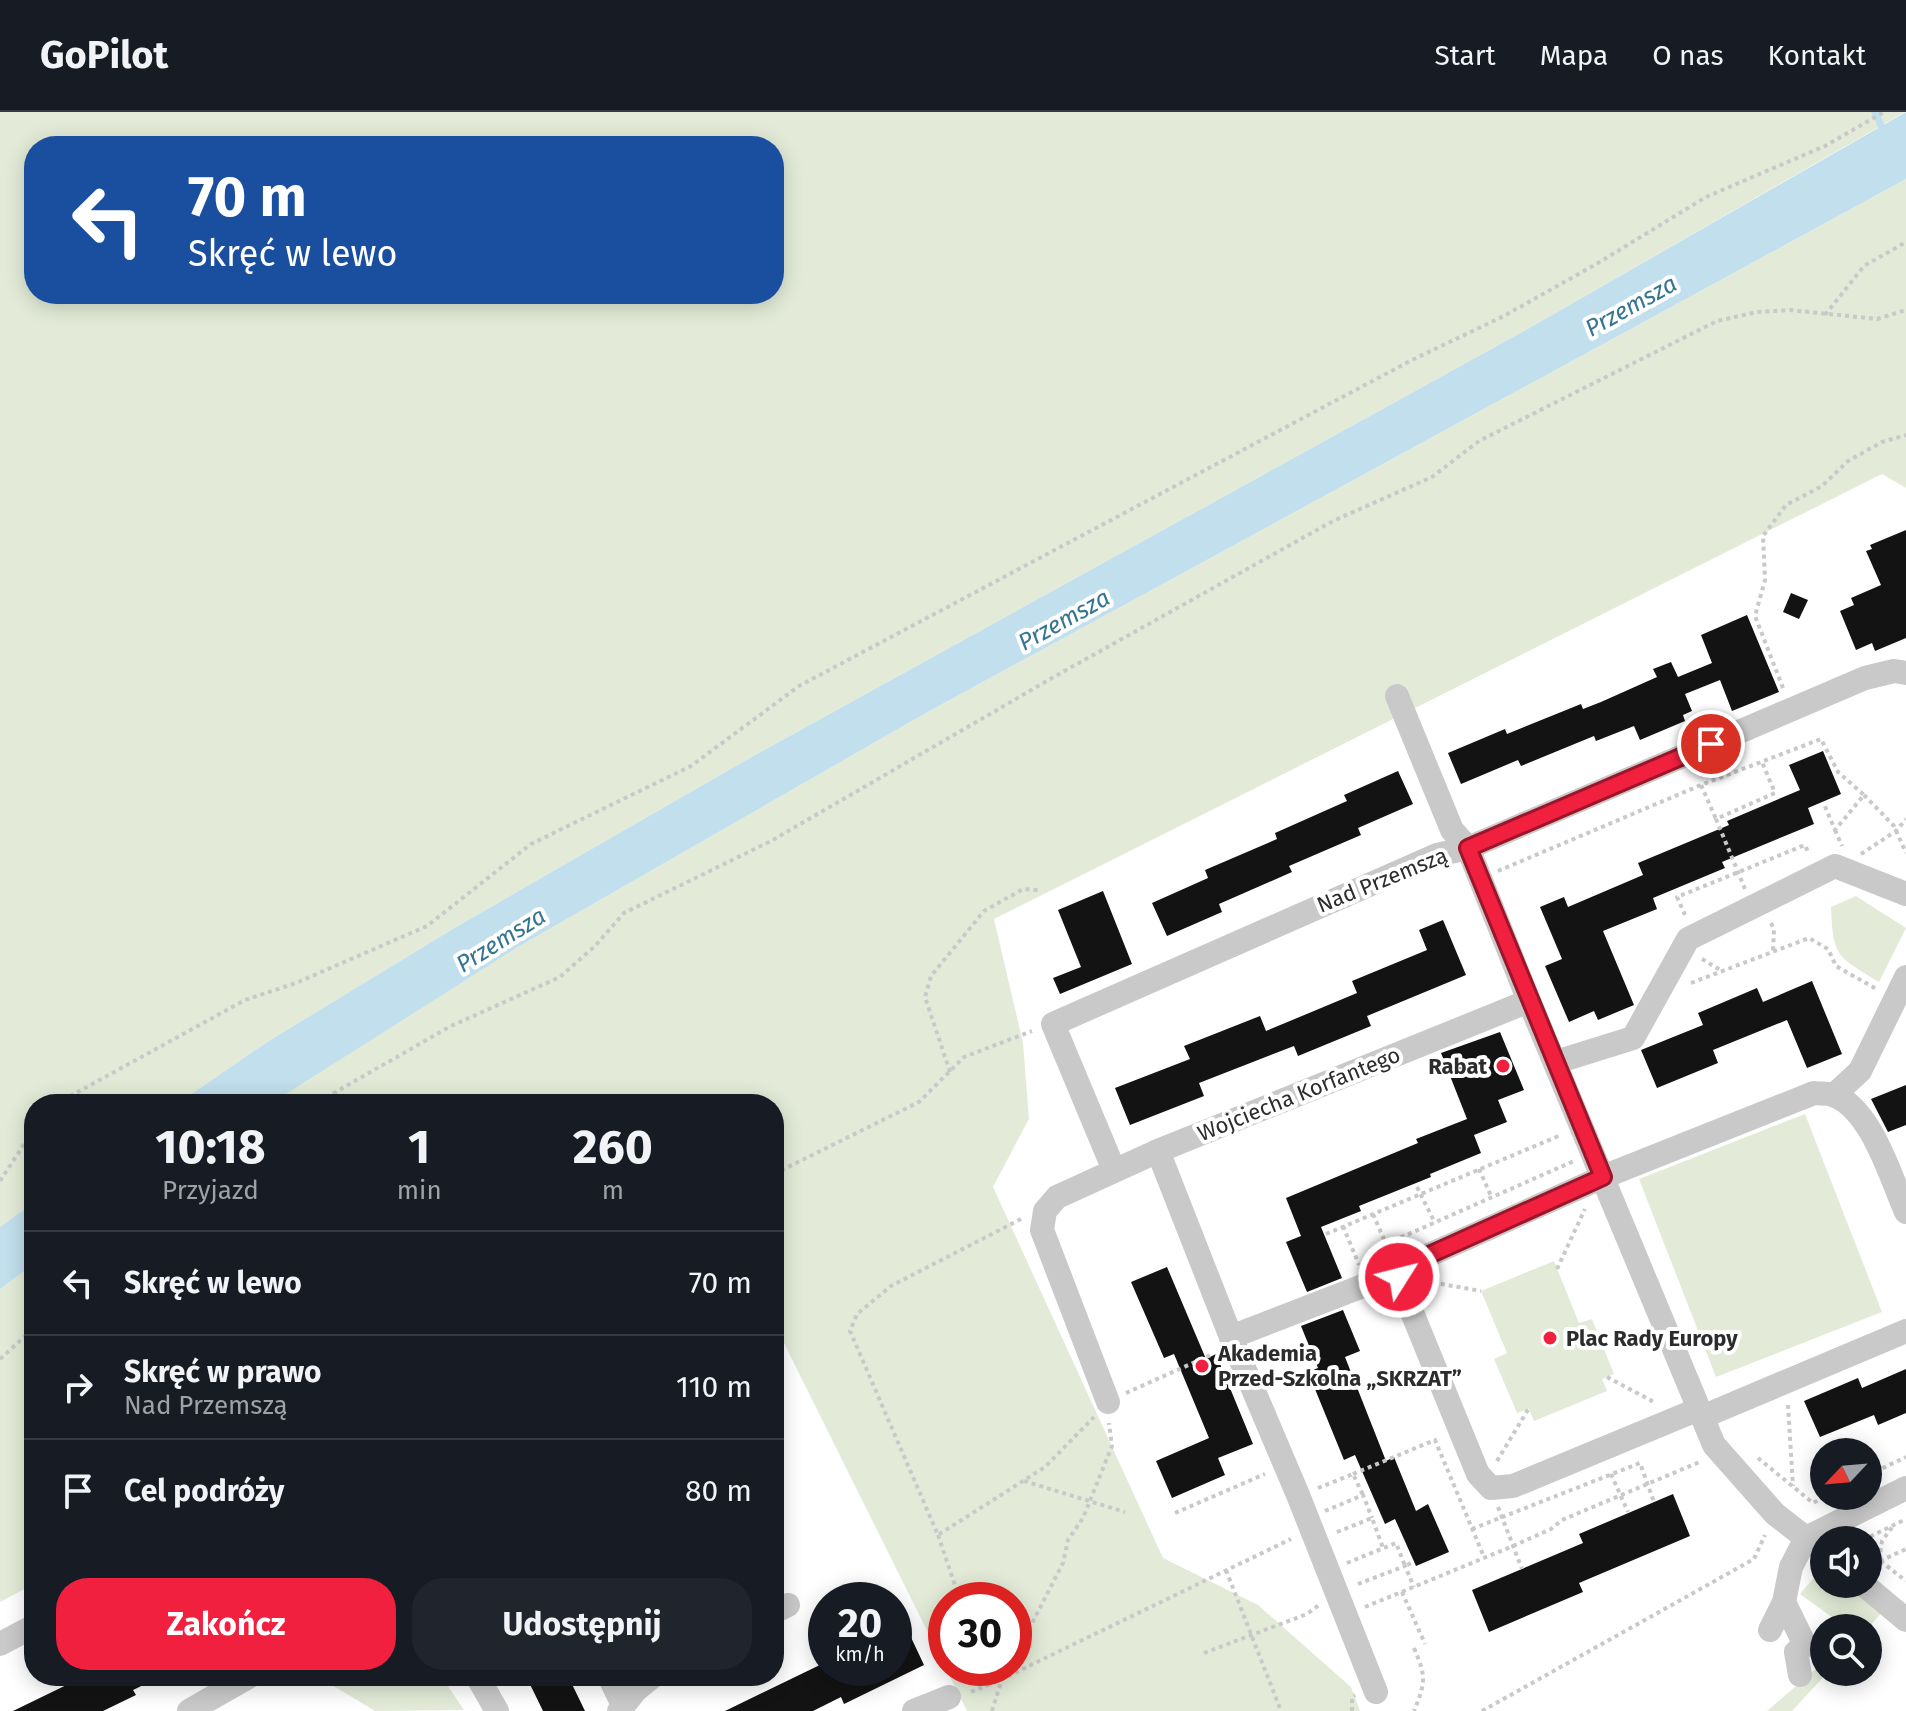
<!DOCTYPE html>
<html lang="pl">
<head>
<meta charset="utf-8">
<style>
	:root { --surface:#171b24; --page:#20242c; --text:#f1f3f6; --muted:#9ea1a6; --line:#363941; --accent:#f1203f }
	body { margin:0; font-family:"Fira Sans",sans-serif; background:var(--page); color:var(--text); height:100vh; display:flex; flex-direction:column; font-size:30px; white-space:nowrap }
	* { box-sizing:border-box; margin:0 }
	p { font-size:26px; color:var(--muted) }
	.icon { flex:none; width:44px; height:44px; fill:none; stroke:currentColor; stroke-width:2; stroke-linecap:round; stroke-linejoin:round }
	.map { position:relative; flex:1; overflow:hidden }
	.side { position:absolute; left:24px; top:982px; width:760px; height:592px; display:flex; flex-direction:column; background:var(--surface); border-radius:32px; box-shadow:0 4px 20px #0003 }
	.side>* { flex:none }
	.banner { position:absolute; left:24px; top:24px; width:760px; height:168px; border-radius:32px; box-shadow:0 4px 20px #0003; background:#1a4fa0; color:#fff; overflow:hidden }
	.needle { width:52px; rotate:244deg }
	.buttons { position:absolute; left:1810px; top:1326px; display:grid; gap:16px }
	.buttons a { display:grid; place-items:center; width:72px; height:72px; border-radius:50%; background:var(--surface); box-shadow:0 4px 20px #0003; font-size:40px }
	.speed { position:absolute; left:808px; top:1470px; display:flex; gap:16px; font-size:40px; font-weight:700; text-align:center }
	.speed>* { display:grid; place-content:center; width:104px; height:104px; border-radius:50%; background:var(--surface); box-shadow:0 4px 20px #0003; line-height:1 }
	.speed small { font-size:20px; font-weight:400 }
	.speed .limit { border:12px solid #d22; background:#fff; color:#111 }
	.pin { position:absolute; display:grid; place-items:center; width:68px; height:68px; color:#fff; margin:-34px; border:4px solid #fff; border-radius:50%; box-shadow:0 2px 8px #0007 }
	.me { position:absolute; width:88px; margin:-44px; rotate:54deg; stroke-linejoin:round; filter:drop-shadow(0 0 6px #0008) }
	.turn { display:flex; align-items:center; gap:28px; height:168px; padding:0 32px; font-size:36px }
	.turn .icon { width:104px; height:104px; stroke-width:2.5 }
	.turn b { display:block; font-size:56px; line-height:68px }
	.eta { display:flex; justify-content:space-evenly; align-items:center; height:136px; text-align:center }
	.eta b { font-size:48px; font-weight:700; line-height:56px }
	.cta { display:flex; gap:16px; margin-top:auto; padding:16px 32px }
	.cta a { flex:1; height:92px; border-radius:32px; background:var(--accent); color:#fff; font-size:32px; font-weight:700; line-height:92px; text-align:center }
	.cta a+a { background:var(--page); color:var(--text) }
	ul { padding:0; list-style:none }
	li { display:flex; align-items:center; gap:24px; height:104px; padding:0 32px; border-top:2px solid var(--line) }
	li div { flex:1 }
	li b { display:block; font-size:30px }
	li em { font-style:normal }
	header { display:flex; align-items:center; gap:48px; box-sizing:border-box; height:112px; padding:0 40px; background:var(--surface); border-bottom:2px solid var(--line) }
	header strong { font-size:38px }
	nav { display:flex; gap:44px; margin-inline-start:auto; font-size:28px }
	.map>svg:first-child { display:block }
	.green { fill:#e3ebd8; fill-rule:evenodd }
	.water { fill:#c2dfed }
	.lines { fill:none; stroke-linecap:round; stroke-linejoin:round }
	.stream { stroke:#c2dfed; stroke-width:7 }
	.building { fill:#131313 }
	.path { stroke:#c9c9c9; stroke-width:4; stroke-dasharray:4 4; stroke-linecap:butt }
	.minor { stroke:#c9c9c9; stroke-width:24 }
	.route-casing { stroke:#9d1529; stroke-width:20 }
	.route { stroke:#f1203f; stroke-width:14 }
	.poi-dot { fill:#f1203f; stroke:#fff; stroke-width:3 }
	.labels { text-anchor:middle; dominant-baseline:central; stroke-width:8; stroke-linejoin:round; paint-order:stroke }
	.street-label { font-size:22px; fill:#2c2c2c; stroke:#fff }
	.poi-label { font-size:22px; font-weight:bold; fill:#2c2c2c; stroke:#fff; text-anchor:start }
	.water-label { font-size:24px; font-style:italic; fill:#357592; stroke:#fff }
</style>
</head>
<body>
<header>
<strong>GoPilot</strong>
<nav><a>Start</a><a>Mapa</a><a>O nas</a><a>Kontakt</a></nav>
</header>
<div class="map">
<svg width="1906" height="1599" viewBox="0 0 1906 1599">
	<rect width="100%" height="100%" fill="#fff"/>
	<!-- green -->
	<g class="green">
		<path d="M0 0H1905L1524 219 755 643 456 815 267 930 177 992H34V1090L0 1115ZM34 34H774V182H34Z"/>
		<path d="M1906 67V376L1882 362 994 807 1023 931 1029 1007 993 1075 1163 1446 1258 1493 1351 1575 1360 1599H967L774 1211V992H266L518 835 926 601ZM946 1488H1014V1556H946Z"/>
		<path d="M1856 784 1906 816 1879 870C1837 844 1833 846 1831 795Z"/>
		<polygon points="1805,1002 1882,1200 1716,1265 1639,1067"/>
		<polygon points="1554,1149 1579,1211 1592,1207 1614,1262 1602,1267 1607,1279 1534,1309 1529,1297 1517,1301 1494,1247 1507,1241 1481,1179"/>
		<polygon points="34,1152 32,1473 0,1490 0,1177"/>
		<polygon points="1823,1455 1824,1472 1848,1472 1885,1497 1868,1516 1847,1516 1800,1482"/>
		<polygon points="1824,1550 1824,1560 1828,1560 1792,1599 1767,1599"/>
		<polygon points="338,1564 441,1564 464,1598 375,1599 327,1570"/>
	</g>
	<!-- water -->
	<g class="water">
		<polygon points="1906,0 1906,67 926,601 518,835 270,992 177,992 267,930 456,815 755,643 1524,219"/>
		<polygon points="34,1090 34,1152 0,1177 0,1115"/>
	</g>
	<g class="lines">
		<!-- stream -->
		<polyline class="stream" points="1875,0 1884,20"/>
	</g>
	<!-- building -->
	<g class="building">
		<polygon points="1906,418 1906,526 1875,539 1872,531 1856,538 1840,499 1854,493 1851,486 1881,473 1866,439 1872,437 1870,433"/>
		<polygon points="1791,481 1808,488 1799,507 1783,500"/>
		<polygon points="1747,503 1779,580 1732,599 1720,568 1685,582 1692,599 1683,603 1685,609 1640,628 1634,614 1596,629 1594,624 1521,654 1518,648 1461,672 1448,641 1505,617 1507,622 1581,592 1583,597 1601,590 1657,565 1653,557 1671,550 1678,565 1712,551 1701,523"/>
		<polygon points="1823,639 1841,682 1808,696 1814,712 1722,750 1725,756 1653,786 1657,797 1603,819 1634,893 1598,908 1594,899 1569,910 1545,854 1562,847 1540,795 1564,785 1568,795 1643,763 1638,751 1729,713 1727,709 1800,678 1789,653"/>
		<polygon points="1398,659 1413,692 1358,716 1361,723 1289,754 1292,760 1219,792 1222,800 1167,824 1152,791 1208,766 1205,758 1277,727 1275,721 1347,689 1344,683"/>
		<polygon points="1103,779 1132,852 1060,882 1053,866 1081,855 1058,798"/>
		<polygon points="1443,808 1466,863 1367,904 1371,914 1298,944 1294,934 1199,971 1204,984 1130,1013 1115,976 1190,947 1184,934 1260,904 1266,919 1357,881 1352,869 1427,838 1419,818"/>
		<polygon points="1812,869 1842,942 1807,956 1787,908 1713,938 1718,951 1657,976 1641,938 1703,913 1698,901 1757,876 1763,890"/>
		<polygon points="1500,920 1524,978 1498,988 1507,1010 1474,1023 1481,1041 1430,1062 1431,1065 1359,1094 1361,1099 1321,1115 1342,1166 1307,1180 1286,1130 1301,1124 1286,1086 1418,1031 1416,1027 1467,1007 1441,941"/>
		<polygon points="1906,973 1906,1013 1888,1020 1871,987"/>
		<polygon points="1167,1155 1206,1247 1216,1242 1253,1332 1218,1346 1225,1363 1172,1386 1156,1349 1209,1326 1174,1242 1164,1246 1131,1170"/>
		<polygon points="1343,1198 1360,1239 1345,1245 1386,1349 1394,1345 1416,1399 1428,1392 1449,1440 1416,1454 1395,1407 1385,1412 1355,1343 1344,1348 1308,1260 1318,1256 1301,1214"/>
		<polygon points="1906,1257 1906,1301 1878,1313 1874,1303 1820,1325 1804,1289 1858,1266 1862,1276"/>
		<polygon points="1673,1382 1690,1424 1579,1471 1583,1480 1489,1520 1472,1478 1583,1431 1579,1422"/>
		<polygon points="908,1519 924,1553 844,1592 841,1585 813,1599 725,1599 824,1551 826,1556 894,1556 894,1526"/>
		<polygon points="85,1564 162,1564 133,1578 136,1583 103,1599 13,1599"/>
		<polygon points="526,1564 568,1564 585,1599 543,1599"/>
	</g>
	<g class="lines">
		<!-- path -->
		<g class="path">
			<polyline points="1825,203 1864,154 1906,130"/>
			<polyline points="1783,576 1755,504 1765,468 1763,424 1786,393 1822,374 1848,349 1882,330 1906,323"/>
			<polyline points="1701,673 1716,707"/>
			<polyline points="1864,683 1894,714 1906,741"/>
			<polyline points="1835,718 1842,734"/>
			<polyline points="1861,742 1896,719 1906,707"/>
			<polyline points="1498,759 1701,673 1821,627 1838,660 1864,683 1835,718 1824,692"/>
			<polyline points="1745,777 1716,707 1775,681 1762,650"/>
			<polyline points="1685,803 1677,785 1805,733 1809,742"/>
			<polyline points="1771,811 1774,817 1773,839"/>
			<polyline points="1702,847 1722,859"/>
			<polyline points="1691,871 1809,826 1828,837 1836,854 1878,878"/>
			<polyline points="950,960 925,885 931,864 984,799 1023,777 1039,778"/>
			<polyline points="56,992 245,888 296,871 427,814 531,732 691,654 799,574 1412,248 1504,204 1598,151 1706,85 1825,34 1884,0"/>
			<polyline points="321,992 334,981 449,915 560,865 595,834 624,801 771,729 1052,566 1333,409 1432,365 1479,329 1717,209 1757,200 1790,198 1877,207 1906,198"/>
			<polyline points="1479,1057 1491,1084"/>
			<polyline points="774,1062 919,990 964,945 1032,919"/>
			<polyline points="0,1069 34,1017"/>
			<polyline points="1417,1075 1435,1111"/>
			<polyline points="1373,1102 1386,1132"/>
			<polyline points="1021,1107 891,1174 857,1202 850,1219 938,1423 1045,1355 1094,1305"/>
			<polyline points="1343,1114 1359,1153"/>
			<polyline points="1326,1122 1561,1023"/>
			<polyline points="1386,1132 1574,1049"/>
			<polyline points="1557,1157 1585,1097"/>
			<polyline points="1425,1169 1481,1179"/>
			<polyline points="0,1247 34,1216"/>
			<polyline points="1607,1265 1654,1290"/>
			<polyline points="1126,1281 1213,1242"/>
			<polyline points="1788,1293 1793,1374"/>
			<polyline points="1758,1346 1813,1391 1826,1384"/>
			<polyline points="1497,1349 1529,1296"/>
			<polyline points="1353,1362 1435,1328 1484,1445"/>
			<polyline points="1611,1362 1628,1400"/>
			<polyline points="1868,1363 1906,1345"/>
			<polyline points="1024,1369 1125,1400"/>
			<polyline points="1318,1376 1353,1362 1363,1383"/>
			<polyline points="1498,1395 1522,1457"/>
			<polyline points="1325,1399 1363,1383 1372,1406"/>
			<polyline points="1175,1401 1265,1362"/>
			<polyline points="1472,1417 1640,1351 1654,1390"/>
			<polyline points="1337,1420 1372,1406 1383,1436"/>
			<polyline points="938,1423 960,1488"/>
			<polyline points="1863,1428 1906,1407"/>
			<polyline points="1868,1439 1906,1469"/>
			<polyline points="1879,1448 1882,1429 1893,1414"/>
			<polyline points="1880,1449 1906,1437"/>
			<polyline points="1347,1451 1396,1431 1405,1454 1413,1450"/>
			<polyline points="1226,1458 1281,1599"/>
			<polyline points="1358,1472 1405,1454 1414,1475"/>
			<polyline points="1402,1480 1425,1532"/>
			<polyline points="1365,1495 1513,1434 1551,1417 1562,1408 1702,1349"/>
			<path d="M1414 1536C1426 1564 1426 1570 1414 1599"/>
			<polyline points="1204,1541 1307,1502 1319,1493"/>
			<polyline points="1014,1546 1063,1451 1068,1428 1083,1406 1112,1334 1109,1311"/>
			<polyline points="989,1556 991,1560"/>
			<polyline points="971,1580 1002,1567"/>
			<polyline points="992,1599 1002,1567 1291,1427"/>
			<polyline points="1352,1599 1352,1585 1355,1583"/>
			<polyline points="1482,1599 1754,1447 1765,1423"/>
		</g>
		<!-- minor -->
		<g class="minor">
			<polyline points="1397,584 1452,718 1468,736 1529,889 1714,1333 1775,1402 1824,1440"/>
			<polyline points="1556,950 1633,926 1688,827 1835,754 1906,782"/>
			<polyline points="1834,983 1860,959 1906,865"/>
			<polyline points="1114,1058 1053,912 1437,743 1468,736 1865,566 1894,559 1906,561"/>
			<polyline points="1231,1225 1158,1039 1529,889"/>
			<polyline points="1108,1290 1042,1118 1045,1099 1057,1085 1158,1039"/>
			<path d="M1699 1297 1513 1374 1491 1376 1478 1362 1409 1193 1399 1160 1418 1148 1603 1065 1814 981C1820 982 1827 981 1833 983 1871 996 1891 1066 1906 1100"/>
			<polyline points="1702,1305 1906,1219"/>
			<polyline points="1806,1426 1906,1376"/>
			<polyline points="1863,1472 1906,1508"/>
			<polyline points="1784,1490 1791,1455 1806,1426"/>
			<polyline points="774,1500 788,1493"/>
			<polyline points="1770,1518 1784,1490 1805,1533 1796,1540 1800,1563"/>
			<polyline points="0,1532 34,1514"/>
			<polyline points="477,1564 497,1599"/>
			<polyline points="609,1564 623,1593"/>
			<polyline points="1376,1580 1298,1383 1231,1225 1399,1160"/>
			<polyline points="189,1599 250,1564"/>
			<polyline points="619,1599 636,1578 653,1564"/>
			<polyline points="914,1599 949,1585"/>
		</g>
	</g>
	<g class="lines">
		<defs>
			<polyline id="route" points="1399,1165 1399,1160 1418,1148 1603,1065 1468,736 1711,632"/>
		</defs>
		<!-- route casing -->
		<use href="#route" class="route-casing"/>
		<!-- route -->
		<use href="#route" class="route"/>
	</g>
	<!-- markers -->
	<g class="poi-dot">
		<circle cx="1503" cy="954" r="8"/>
		<circle cx="1550" cy="1226" r="8"/>
		<circle cx="1202" cy="1254" r="8"/>
	</g>
	<g class="labels">
		<!-- street labels -->
		<g class="street-label">
			<text transform="translate(1382 768) rotate(-22)">Nad Przemszą</text>
			<text transform="translate(1299 982) rotate(-22)">Wojciecha Korfantego</text>
		</g>
		<!-- poi labels -->
		<g class="poi-label">
			<text x="1487" y="954" text-anchor="end">Rabat</text>
			<text x="1566" y="1226">Plac Rady Europy</text>
			<text x="1218" y="1241">Akademia<tspan x="1218" dy="25">Przed-Szkolna „SKRZAT”</tspan></text>
		</g>
		<!-- water labels -->
		<g class="water-label">
			<text transform="translate(1631 194) rotate(-29)">Przemsza</text>
			<text transform="translate(1064 508) rotate(-29)">Przemsza</text>
			<text transform="translate(501 828) rotate(-32)">Przemsza</text>
		</g>
	</g>
</svg>
<div class="buttons">
<a><svg class="needle" viewBox="-14 -14 28 28"><path d="M0-13l5 13h-10z" fill="#e53935"/><path d="M0 13l5-13h-10z" fill="#9ea1a6"/></svg></a>
<a><svg class="icon" aria-label="sound" viewBox="0 0 24 24"><path d="M4 9h4l5-4v14l-5-4H4zM17 9q2 3 0 6"/></svg></a>
<a><svg class="icon" aria-label="search" viewBox="0 0 24 24"><circle cx="10" cy="10" r="6"/><path d="M15 15l6 6"/></svg></a>
</div>
<div class="speed"><div>20<small>km/h</small></div><div class="limit">30</div></div>
<div class="pin" style="left:1711px;top:632px;background:#d93025"><svg class="icon" aria-label="arrive" viewBox="0 0 24 24"><path d="M6 21V4h12l-3 4 3 4H6"/></svg></div>
<svg class="me" style="left:1399px;top:1165px" viewBox="-20 -20 40 40"><circle r="17" fill="#f1203f" stroke="#fff" stroke-width="3"/><path d="M0-11L8 9 0 5-8 9z" fill="#fff"/></svg>
<div class="banner">
<div class="turn"><svg class="icon" aria-label="left" viewBox="0 0 24 24"><path d="M17 20v-9H6M10 6l-5 5 5 5"/></svg><div><b>70 m</b>Skręć w lewo</div></div>
</div>
<section class="side">
<div class="eta">
<div><b>10:18</b><p>Przyjazd</p></div>
<div><b>1</b><p>min</p></div>
<div><b>260</b><p>m</p></div>
</div>
<ul>
<li><svg class="icon" aria-label="left" viewBox="0 0 24 24"><path d="M17 20v-9H6M10 6l-5 5 5 5"/></svg><div><b>Skręć w lewo</b></div><em>70 m</em></li>
<li><svg class="icon" aria-label="right" viewBox="0 0 24 24"><path d="M7 20v-9h11M14 6l5 5-5 5"/></svg><div><b>Skręć w prawo</b><p>Nad Przemszą</p></div><em>110 m</em></li>
<li><svg class="icon" aria-label="arrive" viewBox="0 0 24 24"><path d="M6 21V4h12l-3 4 3 4H6"/></svg><div><b>Cel podróży</b></div><em>80 m</em></li>
</ul>
<div class="cta"><a>Zakończ</a><a>Udostępnij</a></div>
</section>
</div>
</body>
</html>
